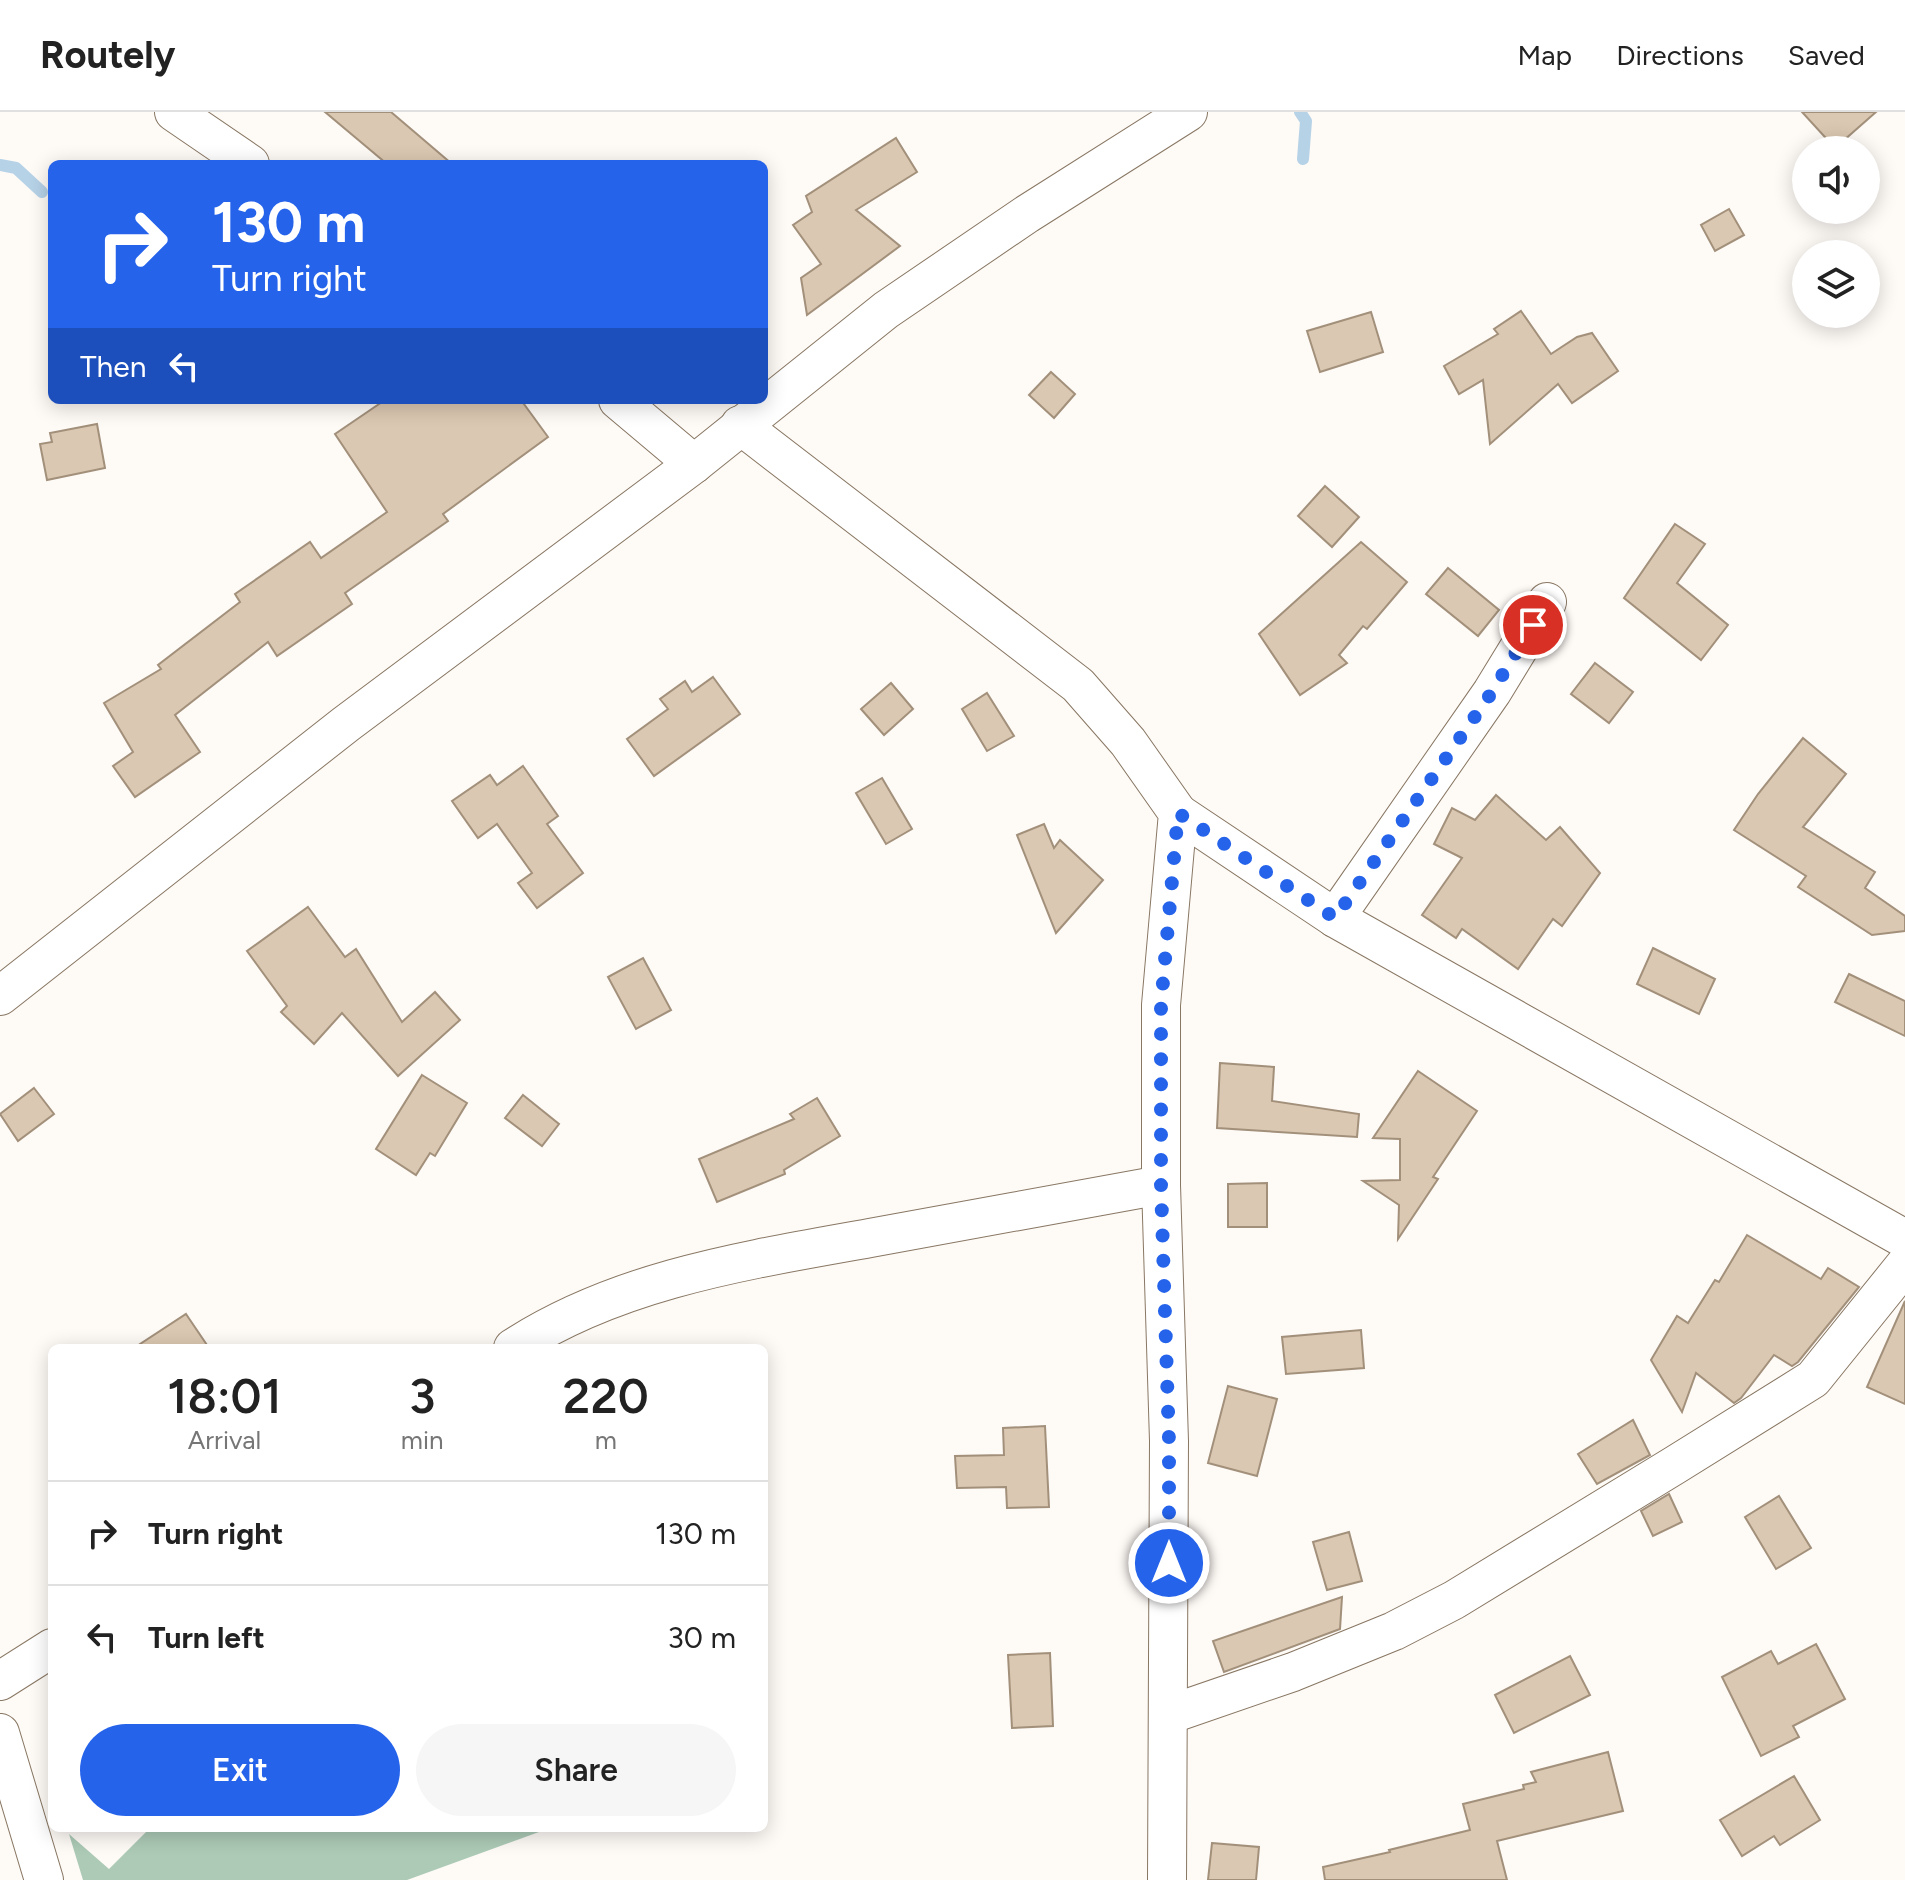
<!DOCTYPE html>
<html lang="en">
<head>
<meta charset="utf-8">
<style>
	:root { --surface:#fff; --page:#f6f6f6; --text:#222; --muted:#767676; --line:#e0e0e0; --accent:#2563eb }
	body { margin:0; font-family:Figtree,sans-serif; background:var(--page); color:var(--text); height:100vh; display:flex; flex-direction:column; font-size:30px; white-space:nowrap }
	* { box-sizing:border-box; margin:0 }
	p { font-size:26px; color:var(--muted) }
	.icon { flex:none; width:44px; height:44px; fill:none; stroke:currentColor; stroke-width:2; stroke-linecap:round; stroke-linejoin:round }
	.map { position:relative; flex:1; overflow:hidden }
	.sheet { position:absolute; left:48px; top:1232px; width:720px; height:488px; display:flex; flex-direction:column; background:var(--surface); border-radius:12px; box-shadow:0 4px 20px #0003 }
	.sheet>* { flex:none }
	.banner { position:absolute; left:48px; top:48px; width:720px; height:244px; border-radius:12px; box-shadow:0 4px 20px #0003; background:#2563eb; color:#fff; overflow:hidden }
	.buttons { position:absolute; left:1792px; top:24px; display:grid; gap:16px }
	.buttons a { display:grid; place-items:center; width:88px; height:88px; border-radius:50%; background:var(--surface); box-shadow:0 4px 20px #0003; font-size:40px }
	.pin { position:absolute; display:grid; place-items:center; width:68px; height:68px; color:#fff; margin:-34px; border:4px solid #fff; border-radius:50%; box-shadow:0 2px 8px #0007 }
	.me { position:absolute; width:88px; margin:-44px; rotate:0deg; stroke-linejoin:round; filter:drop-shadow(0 0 6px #0008) }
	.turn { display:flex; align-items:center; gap:28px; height:168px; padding:0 32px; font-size:36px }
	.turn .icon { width:104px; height:104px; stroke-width:2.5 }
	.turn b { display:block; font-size:56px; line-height:68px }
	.then { display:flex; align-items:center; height:76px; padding:0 32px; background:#0003; gap:16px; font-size:30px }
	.eta { display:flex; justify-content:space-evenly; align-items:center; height:136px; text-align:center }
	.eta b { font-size:48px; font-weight:600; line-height:56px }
	.action { display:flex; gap:16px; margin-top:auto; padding:16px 32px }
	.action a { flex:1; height:92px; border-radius:48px; background:var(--accent); color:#fff; font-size:32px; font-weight:600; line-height:92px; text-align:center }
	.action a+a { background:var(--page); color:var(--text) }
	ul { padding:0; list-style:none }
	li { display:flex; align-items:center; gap:24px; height:104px; padding:0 32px; border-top:2px solid var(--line) }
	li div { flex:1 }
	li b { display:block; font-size:30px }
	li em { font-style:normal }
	header { display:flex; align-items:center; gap:48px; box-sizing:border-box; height:112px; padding:0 40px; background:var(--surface); border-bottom:2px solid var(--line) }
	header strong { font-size:38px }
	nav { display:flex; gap:44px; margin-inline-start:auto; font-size:28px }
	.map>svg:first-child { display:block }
	.forest { fill:#accab6 }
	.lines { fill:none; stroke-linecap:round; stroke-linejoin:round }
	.stream { stroke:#b6d2e7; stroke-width:12 }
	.building { fill:#dbc8b2; stroke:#a2907b; stroke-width:2 }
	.minor-casing { stroke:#887763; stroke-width:40 }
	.minor { stroke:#fff; stroke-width:38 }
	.route { stroke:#2563eb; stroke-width:14; stroke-dasharray:0 25.2 }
</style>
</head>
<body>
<header>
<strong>Routely</strong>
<nav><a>Map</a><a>Directions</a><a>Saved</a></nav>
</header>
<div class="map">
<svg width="1905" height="1768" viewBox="0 0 1905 1768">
	<rect width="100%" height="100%" fill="#fefaf6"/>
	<!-- forest -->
	<polygon class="forest" points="150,1716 550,1716 407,1768 83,1768 69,1722 109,1757"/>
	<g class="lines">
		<!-- stream -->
		<g class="stream">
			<polyline points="1300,0 1306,9 1303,47"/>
			<polyline points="0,53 16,56 42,80"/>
		</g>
	</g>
	<!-- building -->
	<g class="building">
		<polygon points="325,0 391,0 452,52 387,52"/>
		<polygon points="1802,0 1876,0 1835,36"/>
		<polygon points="896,26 917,60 856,98 900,134 807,203 801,166 821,152 793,113 812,100 806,84"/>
		<polygon points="1729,97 1744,123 1715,139 1701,113"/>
		<polygon points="1521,199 1551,242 1577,225 1592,221 1618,259 1572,291 1558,272 1490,332 1483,268 1459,282 1444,254 1498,222 1494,217"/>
		<polygon points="1371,200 1383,240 1320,260 1307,219"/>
		<polygon points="1051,260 1075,282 1054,306 1029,283"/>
		<polygon points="385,288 521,288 548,325 443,402 448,409 345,481 352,492 277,544 268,530 175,603 200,640 135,685 113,654 133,640 104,591 161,557 158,553 240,490 235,482 310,430 321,446 387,400 335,322"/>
		<polygon points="97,312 105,356 47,368 40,332 52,330 50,321"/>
		<polygon points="1325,374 1359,405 1332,435 1298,404"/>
		<polygon points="1675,412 1705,432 1677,471 1728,513 1701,548 1624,486"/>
		<polygon points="1361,430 1407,470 1367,517 1363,514 1339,543 1347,551 1300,583 1259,522"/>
		<polygon points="1448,456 1499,498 1478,524 1426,482"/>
		<polygon points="1595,551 1633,580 1609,611 1571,582"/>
		<polygon points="713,565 740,602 654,664 627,627 668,597 660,587 685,569 692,580"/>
		<polygon points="891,571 913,597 884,623 861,597"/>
		<polygon points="987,581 1014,624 987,639 962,597"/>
		<polygon points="1803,626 1846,662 1803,715 1875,760 1865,776 1905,804 1905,819 1872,823 1798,775 1806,764 1734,718 1758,682"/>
		<polygon points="523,654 558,704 547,712 583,761 537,796 518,771 532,761 497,712 478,726 452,689 490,663 497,673"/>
		<polygon points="882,666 912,717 886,732 856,681"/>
		<polygon points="1496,683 1546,728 1560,715 1600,761 1562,814 1553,807 1518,857 1462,817 1456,826 1422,803 1462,746 1434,732 1452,696 1475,708"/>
		<polygon points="1044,712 1054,736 1060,728 1103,768 1056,821 1017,723"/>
		<polygon points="308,795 345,845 356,837 402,910 435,880 460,908 398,964 342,901 314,932 281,900 287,894 247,839"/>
		<polygon points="1653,836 1715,867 1699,902 1637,872"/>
		<polygon points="643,846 671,898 636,917 608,865"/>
		<polygon points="1849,862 1905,889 1905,924 1835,890"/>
		<polygon points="1220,951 1274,955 1272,989 1359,1002 1357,1025 1217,1016"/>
		<polygon points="1418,959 1477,999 1433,1065 1438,1067 1398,1127 1399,1093 1363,1069 1400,1068 1400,1027 1373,1026"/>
		<polygon points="422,963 467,991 435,1044 430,1041 416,1063 376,1037"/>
		<polygon points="34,976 54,1002 18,1029 0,1002"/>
		<polygon points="523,983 559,1012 542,1034 505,1006"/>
		<polygon points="817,986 840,1024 784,1058 785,1062 717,1090 699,1047 794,1007 790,1002"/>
		<polygon points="1267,1071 1267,1115 1228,1115 1228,1072"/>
		<polygon points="1747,1123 1821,1167 1828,1156 1859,1175 1798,1250 1792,1254 1774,1243 1741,1286 1734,1291 1696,1261 1682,1300 1651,1248 1677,1204 1688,1211 1715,1168 1719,1170"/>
		<polygon points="1905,1189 1905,1292 1867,1275"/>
		<polygon points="186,1202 209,1236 134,1236"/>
		<polygon points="1361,1218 1364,1256 1286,1262 1282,1225"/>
		<polygon points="1228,1274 1277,1287 1257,1364 1208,1351"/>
		<polygon points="1633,1308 1650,1343 1597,1372 1578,1342"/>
		<polygon points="1045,1314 1049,1395 1007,1396 1006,1375 957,1376 955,1344 1004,1343 1003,1316"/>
		<polygon points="1669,1382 1682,1410 1653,1424 1641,1399"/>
		<polygon points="1779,1384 1811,1436 1776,1457 1745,1405"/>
		<polygon points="1349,1420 1362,1469 1327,1478 1313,1430"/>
		<polygon points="1342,1485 1340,1517 1224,1560 1213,1529"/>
		<polygon points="1816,1532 1845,1587 1793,1614 1799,1625 1761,1644 1722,1565 1771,1539 1778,1552"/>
		<polygon points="1050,1541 1053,1614 1012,1616 1008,1543"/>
		<polygon points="1570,1544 1590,1583 1514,1621 1495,1583"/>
		<polygon points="1608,1640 1623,1699 1497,1729 1507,1768 1325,1768 1323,1755 1390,1740 1389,1738 1470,1718 1463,1692 1524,1677 1523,1673 1536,1670 1531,1660"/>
		<polygon points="1794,1664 1820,1708 1780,1733 1774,1724 1742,1744 1720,1708"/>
		<polygon points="1212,1731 1259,1735 1256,1768 1208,1768"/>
	</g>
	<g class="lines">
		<defs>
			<g id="minor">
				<polyline points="174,0 250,52"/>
				<polyline points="618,288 694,352"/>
				<polyline points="740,313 1078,573 1128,630 1178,701 1161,893 1161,1073 1169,1329 1167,1768"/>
				<polyline points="1178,701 1335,806 1905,1127"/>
				<polyline points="1335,806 1492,580 1547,490"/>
				<polyline points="0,884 346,612 694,352 886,198 1027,102 1188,0"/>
				<path d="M513 1236C619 1167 748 1148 870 1126 967 1108 1064 1091 1161 1073"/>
				<polyline points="0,1569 52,1536"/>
				<polyline points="1168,1603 1293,1560 1394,1519 1454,1488 1675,1353 1813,1267 1905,1153"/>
				<polyline points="0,1621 44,1768"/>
			</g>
		</defs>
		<!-- minor casing -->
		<use href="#minor" class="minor-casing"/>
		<!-- minor -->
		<use href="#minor" class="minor"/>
	</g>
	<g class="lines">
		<!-- route -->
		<polyline class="route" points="1169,1451 1169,1329 1161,1073 1161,893 1178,701 1335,806 1492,580 1533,513"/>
	</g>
</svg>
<div class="buttons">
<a><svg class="icon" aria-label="sound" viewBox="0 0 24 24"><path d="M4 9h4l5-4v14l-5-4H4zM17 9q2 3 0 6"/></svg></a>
<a><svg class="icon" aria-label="layers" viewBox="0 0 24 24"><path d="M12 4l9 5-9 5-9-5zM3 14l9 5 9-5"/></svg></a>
</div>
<div class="pin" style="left:1533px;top:513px;background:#d93025"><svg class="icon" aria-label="arrive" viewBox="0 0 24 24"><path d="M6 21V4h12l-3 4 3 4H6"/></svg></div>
<svg class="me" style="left:1169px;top:1451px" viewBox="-20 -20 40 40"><circle r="17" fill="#2563eb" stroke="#fff" stroke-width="3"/><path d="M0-11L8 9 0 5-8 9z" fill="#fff"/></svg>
<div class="banner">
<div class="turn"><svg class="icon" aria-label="right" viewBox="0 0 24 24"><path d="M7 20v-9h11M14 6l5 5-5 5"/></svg><div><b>130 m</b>Turn right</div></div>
<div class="then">Then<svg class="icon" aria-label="left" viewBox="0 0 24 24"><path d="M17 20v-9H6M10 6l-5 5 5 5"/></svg></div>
</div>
<section class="sheet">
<div class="eta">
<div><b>18:01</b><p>Arrival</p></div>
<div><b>3</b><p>min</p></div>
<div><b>220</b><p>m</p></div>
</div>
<ul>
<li><svg class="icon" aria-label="right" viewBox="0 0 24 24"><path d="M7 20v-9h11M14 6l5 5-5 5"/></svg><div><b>Turn right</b></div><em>130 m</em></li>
<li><svg class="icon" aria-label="left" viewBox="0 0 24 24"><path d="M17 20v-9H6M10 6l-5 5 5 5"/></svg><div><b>Turn left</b></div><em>30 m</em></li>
</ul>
<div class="action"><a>Exit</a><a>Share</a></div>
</section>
</div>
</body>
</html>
